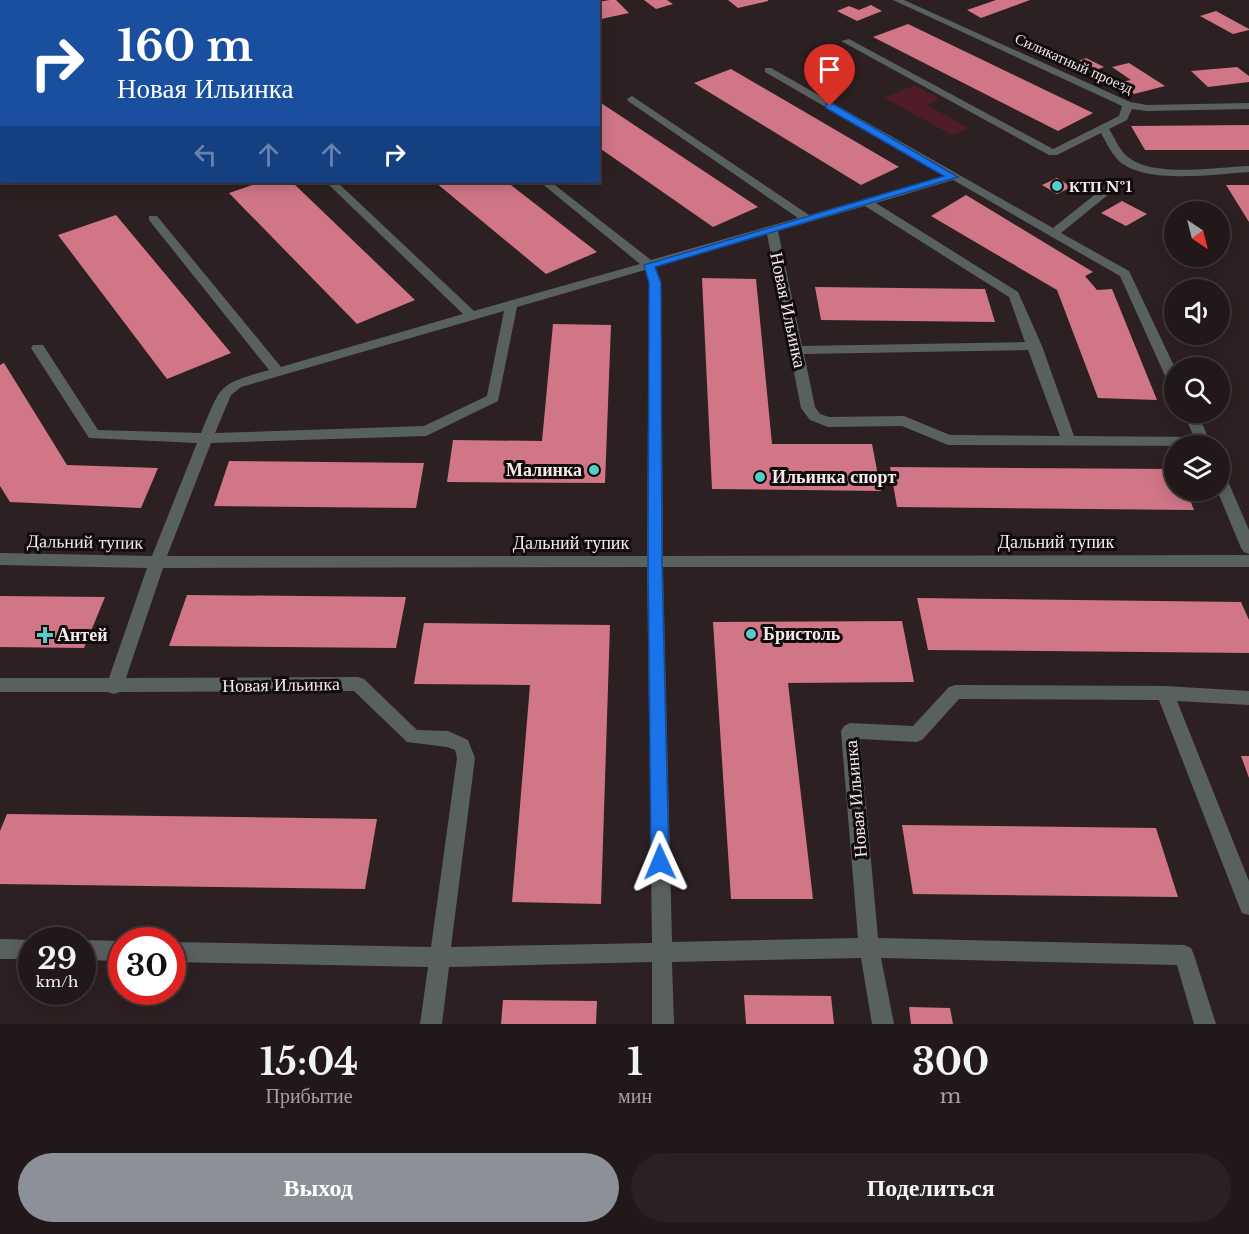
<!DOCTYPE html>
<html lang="ru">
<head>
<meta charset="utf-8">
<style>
	:root { --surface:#22181a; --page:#2a2123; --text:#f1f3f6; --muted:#a2a0a2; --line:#3f3739; --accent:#8c9099 }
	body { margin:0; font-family:"Libre Baskerville",serif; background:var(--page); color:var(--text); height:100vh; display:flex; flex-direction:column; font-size:22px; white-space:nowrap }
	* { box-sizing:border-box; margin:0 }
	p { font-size:20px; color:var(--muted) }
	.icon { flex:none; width:33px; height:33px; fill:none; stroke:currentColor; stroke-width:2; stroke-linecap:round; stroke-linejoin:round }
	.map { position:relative; height:1024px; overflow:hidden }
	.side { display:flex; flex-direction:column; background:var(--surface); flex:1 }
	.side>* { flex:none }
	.top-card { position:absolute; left:0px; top:0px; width:600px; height:183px; box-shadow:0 3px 15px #0003,0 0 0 2px var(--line); background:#1a4fa0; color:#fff; overflow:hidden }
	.needle { width:39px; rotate:145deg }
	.buttons { position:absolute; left:1164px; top:201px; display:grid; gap:12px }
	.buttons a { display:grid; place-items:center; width:66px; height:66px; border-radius:50%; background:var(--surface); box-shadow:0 3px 15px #0003,0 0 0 2px var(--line); font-size:30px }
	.speed { position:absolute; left:18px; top:927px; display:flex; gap:12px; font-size:30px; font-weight:700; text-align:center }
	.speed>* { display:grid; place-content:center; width:78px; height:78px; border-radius:50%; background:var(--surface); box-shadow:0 3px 15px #0003,0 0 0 2px var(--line); line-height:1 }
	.speed small { font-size:15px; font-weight:400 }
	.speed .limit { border:9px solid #d22; background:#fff; color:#111 }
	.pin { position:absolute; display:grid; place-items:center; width:51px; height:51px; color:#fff; margin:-62px -26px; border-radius:50% 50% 50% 0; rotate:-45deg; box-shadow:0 0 6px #0007 }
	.pin .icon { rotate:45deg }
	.me { position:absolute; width:66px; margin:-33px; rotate:359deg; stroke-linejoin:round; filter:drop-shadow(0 0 4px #0008) }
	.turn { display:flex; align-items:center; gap:21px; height:126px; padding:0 18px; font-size:27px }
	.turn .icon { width:78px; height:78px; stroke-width:2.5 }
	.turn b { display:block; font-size:42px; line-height:51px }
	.lanes { display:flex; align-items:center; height:57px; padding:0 18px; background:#0003; justify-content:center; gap:30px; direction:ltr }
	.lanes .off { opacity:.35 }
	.eta { display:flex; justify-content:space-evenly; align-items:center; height:102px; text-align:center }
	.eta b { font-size:36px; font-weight:800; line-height:42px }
	.button { display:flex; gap:12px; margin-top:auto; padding:12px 18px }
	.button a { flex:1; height:69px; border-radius:36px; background:var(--accent); color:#fff; font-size:24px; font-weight:800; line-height:69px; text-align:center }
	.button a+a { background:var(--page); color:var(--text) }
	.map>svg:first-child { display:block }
	.green { fill:#501c28 }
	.building { fill:#d07687 }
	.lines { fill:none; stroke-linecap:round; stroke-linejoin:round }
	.minor { fill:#596160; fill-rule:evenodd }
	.route { fill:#1a73e8; stroke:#114b97; stroke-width:1.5 }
	.poi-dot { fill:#54cdc8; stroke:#110b0c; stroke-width:2 }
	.labels { text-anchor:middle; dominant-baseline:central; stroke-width:6; stroke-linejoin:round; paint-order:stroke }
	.far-street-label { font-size:15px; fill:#f5ebec; stroke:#110b0c }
	.far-poi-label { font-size:15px; font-weight:bold; fill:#f5ebec; stroke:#110b0c; text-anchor:start }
	.street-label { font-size:18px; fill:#f5ebec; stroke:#110b0c }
	.poi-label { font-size:18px; font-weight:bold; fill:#f5ebec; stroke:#110b0c; text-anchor:start }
</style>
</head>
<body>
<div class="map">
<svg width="1249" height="1024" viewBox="0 0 1249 1024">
	<rect width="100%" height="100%" fill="#2d2022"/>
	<!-- green -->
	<polygon class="green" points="915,85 940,99 927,105 969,128 952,135 884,98"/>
	<!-- building -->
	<g class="building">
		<polygon points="610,0 616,0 629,13 601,19 598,17 598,2"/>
		<polygon points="644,0 667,0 673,4 656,9"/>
		<polygon points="728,0 768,0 768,1 738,8"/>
		<polygon points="996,0 1030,0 981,18 967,10"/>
		<polygon points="871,5 882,11 857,21 837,11 849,6 859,10"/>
		<polygon points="1216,11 1249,29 1249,30 1233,34 1200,16"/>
		<polygon points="908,24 1093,113 1058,131 873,37"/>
		<polygon points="1086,58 1104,67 1088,73 1070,64"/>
		<polygon points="1129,63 1165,86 1134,94 1118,83 1131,80 1112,67"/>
		<polygon points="1237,67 1249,76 1249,82 1208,87 1191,71"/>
		<polygon points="731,69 899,167 861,185 694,83"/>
		<polygon points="598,101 758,207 713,227 598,147"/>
		<polygon points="1249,125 1249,150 1145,150 1131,126"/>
		<polygon points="1057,178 1072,187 1057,194 1042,185"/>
		<polygon points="261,182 292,182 415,300 357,324 229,193"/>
		<polygon points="435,182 507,182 597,252 546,274"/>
		<polygon points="1226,185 1249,185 1249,222"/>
		<polygon points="966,195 1093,272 1085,276 1097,290 1112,289 1157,400 1098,398 1057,290 931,216"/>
		<polygon points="1122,201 1147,214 1126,226 1101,213"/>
		<polygon points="116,215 231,353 167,379 58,235"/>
		<polygon points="702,278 756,279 772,444 872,444 881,491 712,489"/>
		<polygon points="815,287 985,289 995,322 821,320"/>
		<polygon points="553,324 611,325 605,483 447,482 453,440 542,441"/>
		<polygon points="4,363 67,465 158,468 141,508 10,502 0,486 0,365"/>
		<polygon points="229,461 424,463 416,508 214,506"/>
		<polygon points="890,467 1174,469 1174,490 1186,490 1194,510 897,507"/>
		<polygon points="187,595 406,597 396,648 169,646"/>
		<polygon points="0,596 105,597 84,648 0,647"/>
		<polygon points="917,598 1241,602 1249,620 1249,653 928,650"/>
		<polygon points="902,621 914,682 788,683 813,899 731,899 713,622"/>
		<polygon points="424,623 610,625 601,904 512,902 530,685 414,684"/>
		<polygon points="1241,756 1249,756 1249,778"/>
		<polygon points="7,814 377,819 365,889 0,884 0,831"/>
		<polygon points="902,825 1156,828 1178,897 913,894"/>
		<polygon points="744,995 831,996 834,1024 746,1024"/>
		<polygon points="503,1000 597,1001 596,1024 501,1024"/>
		<polygon points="909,1007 950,1008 953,1024 911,1024"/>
	</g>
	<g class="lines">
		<!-- minor -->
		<g class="minor">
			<polygon points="253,0 261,0 262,2 253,2"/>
			<polygon points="389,0 406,0 388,2"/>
			<path d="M893 0H904L1130 102 1147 105 1249 103V109L1147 111 1132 109 1127 120 1109 129C1115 138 1119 150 1128 157 1153 178 1217 167 1249 166V172C1215 174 1146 185 1119 161 1111 153 1106 142 1101 133L1057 155H1049L841 41 849 39 1053 149 1119 116 1122 106Z"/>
			<polygon points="2,63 2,70 0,70 0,64"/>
			<path d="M765 68H771L1053 228 1107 185H1115V189L1061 233 1129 271 1175 368 1174 384 1167 380 1120 276 953 180 876 203 1018 292 1042 346 1074 436 1194 437 1183 412H1197L1212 446 948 445 902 426 828 427 810 420 801 408 767 234 656 267 661 283 663 556 1249 555V567H663L672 942 858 938 841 731 844 726 850 723 913 726 949 687 955 685 1165 686 1249 691V705L1177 701 1249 881V915L1242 913 1239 906 1159 700 959 699 923 739 917 742 860 739 878 938 1184 945 1191 948 1194 955 1216 1024H1194L1177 965 881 958 894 1024H872L861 958 672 962 674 1024H652V962L449 967 442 1024H420L428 967 172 962V942L431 947 457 758 455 750 447 747 407 742 354 691 120 692 114 694 108 692H0V678H109L147 568 0 565V553L152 556 197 443 89 438 31 348 33 345H43L98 430 201 433C222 384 217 385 269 370L149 220V216H157L281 367 463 314 326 182H337L474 311 640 264 540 182H551L651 260 798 218 628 101 627 99 632 96 809 215 945 176 765 72ZM865 206 1009 297 1025 342 802 346 778 231ZM645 270 649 283 647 556H167L211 443 426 436 498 401 517 307ZM504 311 487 396 424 426 215 433 231 395 241 387ZM1028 350 1060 436 950 435 904 416 829 417 820 414 815 407 804 354ZM647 567 652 943 451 947 475 758 468 740 448 731 417 730 364 679 358 677 126 678 163 568Z"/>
			<polygon points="1220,474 1227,479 1249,530 1249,554 1244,552 1241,548 1217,490 1220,490"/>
			<polygon points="0,939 35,940 32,940 32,959 0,959"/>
			<polygon points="81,940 82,940 122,941 122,961 82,960"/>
		</g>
	</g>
	<!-- route -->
	<polygon class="route" points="826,104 833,104 958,177 655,267 661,283 662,563 669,862 666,868 660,870 654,868 651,862 648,563 649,283 644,265 944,176 826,108"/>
	<!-- markers -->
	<g class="poi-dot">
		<circle cx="1057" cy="186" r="6"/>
		<circle cx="594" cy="470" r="6"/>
		<circle cx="760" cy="477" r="6"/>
		<circle cx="751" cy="634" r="6"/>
		<path d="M42 626h6v6h6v6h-6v6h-6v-6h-6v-6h6z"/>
	</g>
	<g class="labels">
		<!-- far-street labels -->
		<g class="far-street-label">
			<text transform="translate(1074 63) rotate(24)">Силикатный проезд</text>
		</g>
		<!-- far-poi labels -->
		<g class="far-poi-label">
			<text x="1069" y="186">КТП №1</text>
		</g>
		<!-- street labels -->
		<g class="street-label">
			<text transform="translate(788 310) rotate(78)">Новая Ильинка</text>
			<text transform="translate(85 542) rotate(1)">Дальний тупик</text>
			<text x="1056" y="542">Дальний тупик</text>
			<text x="571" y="543">Дальний тупик</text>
			<text transform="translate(281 685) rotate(-1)">Новая Ильинка</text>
			<text transform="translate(856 799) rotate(-95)">Новая Ильинка</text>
		</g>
		<!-- poi labels -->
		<g class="poi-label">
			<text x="582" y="470" text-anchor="end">Малинка</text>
			<text x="772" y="477">Ильинка спорт</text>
			<text x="763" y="634">Бристоль</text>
			<text x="57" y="635">Антей</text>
		</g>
	</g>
</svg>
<div class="buttons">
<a><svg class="needle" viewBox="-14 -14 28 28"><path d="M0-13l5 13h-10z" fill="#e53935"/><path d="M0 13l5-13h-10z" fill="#a2a0a2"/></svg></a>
<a><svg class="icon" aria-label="sound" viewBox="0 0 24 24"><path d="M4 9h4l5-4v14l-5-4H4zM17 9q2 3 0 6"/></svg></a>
<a><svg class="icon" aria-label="search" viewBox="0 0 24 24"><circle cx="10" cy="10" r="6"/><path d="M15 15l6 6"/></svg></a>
<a><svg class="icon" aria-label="layers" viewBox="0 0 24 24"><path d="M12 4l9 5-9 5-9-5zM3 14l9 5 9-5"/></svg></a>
</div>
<div class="speed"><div>29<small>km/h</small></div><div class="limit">30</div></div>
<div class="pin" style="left:830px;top:106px;background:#d93025"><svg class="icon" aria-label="arrive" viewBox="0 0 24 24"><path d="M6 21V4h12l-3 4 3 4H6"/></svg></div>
<svg class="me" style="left:660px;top:862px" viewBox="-20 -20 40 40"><path d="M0-17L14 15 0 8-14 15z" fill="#1a73e8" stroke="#fff" stroke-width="4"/></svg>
<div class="top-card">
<div class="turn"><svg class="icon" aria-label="right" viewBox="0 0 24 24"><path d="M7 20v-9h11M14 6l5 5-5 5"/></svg><div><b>160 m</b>Новая Ильинка</div></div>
<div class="lanes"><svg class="icon off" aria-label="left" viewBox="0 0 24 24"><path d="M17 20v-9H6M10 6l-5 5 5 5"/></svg><svg class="icon off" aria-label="ahead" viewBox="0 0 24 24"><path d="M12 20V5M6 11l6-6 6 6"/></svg><svg class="icon off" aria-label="ahead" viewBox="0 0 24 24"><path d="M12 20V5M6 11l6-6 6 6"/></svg><svg class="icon" aria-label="right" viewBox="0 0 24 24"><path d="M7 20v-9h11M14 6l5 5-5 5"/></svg></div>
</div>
</div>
<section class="side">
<div class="eta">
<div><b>15:04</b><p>Прибытие</p></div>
<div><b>1</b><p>мин</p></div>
<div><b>300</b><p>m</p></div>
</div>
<div class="button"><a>Выход</a><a>Поделиться</a></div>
</section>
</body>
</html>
